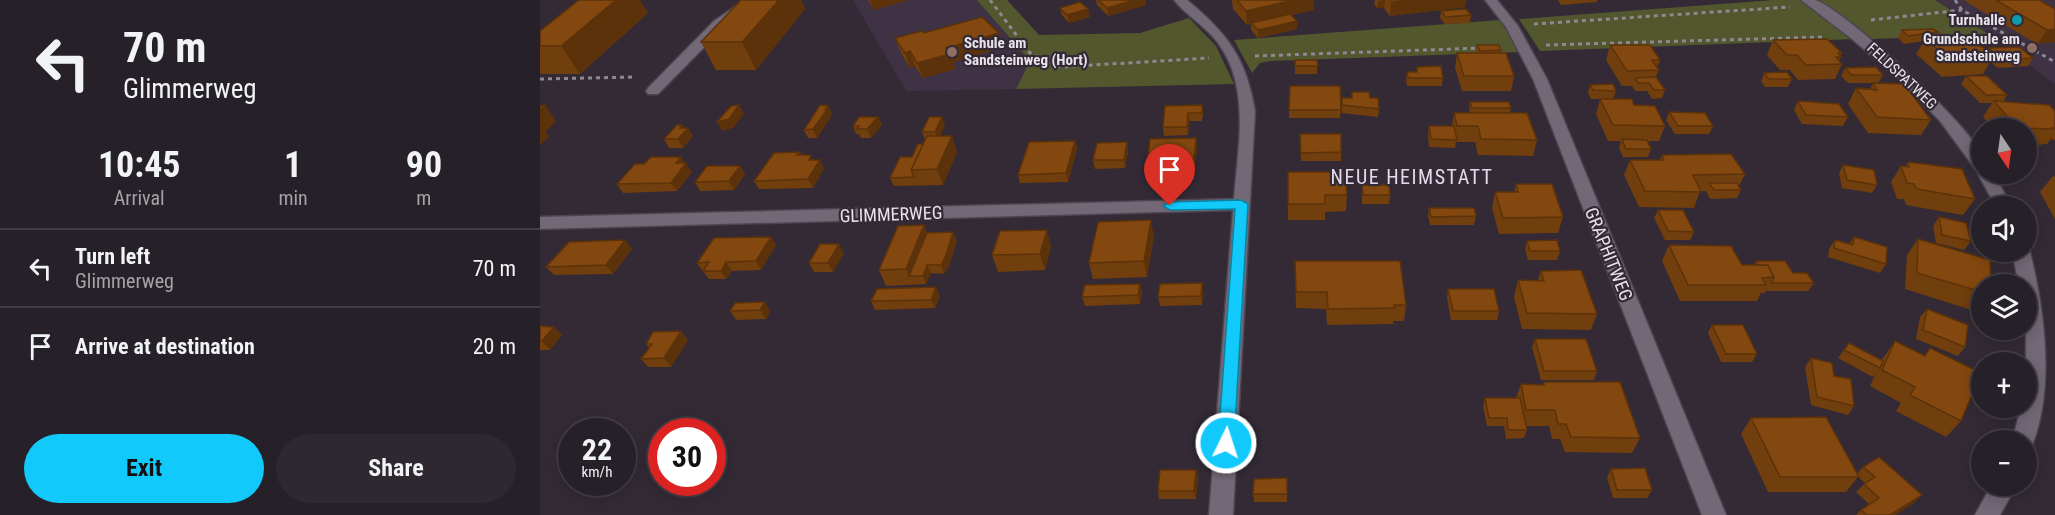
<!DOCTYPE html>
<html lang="en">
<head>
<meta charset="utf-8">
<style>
	:root { --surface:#262028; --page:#2e2830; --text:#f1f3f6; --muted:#a4a3a8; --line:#423e45; --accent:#11cafb }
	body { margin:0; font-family:"Roboto Condensed",sans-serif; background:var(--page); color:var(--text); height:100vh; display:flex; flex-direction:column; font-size:22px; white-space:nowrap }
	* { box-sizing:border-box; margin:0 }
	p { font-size:20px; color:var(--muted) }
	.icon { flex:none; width:33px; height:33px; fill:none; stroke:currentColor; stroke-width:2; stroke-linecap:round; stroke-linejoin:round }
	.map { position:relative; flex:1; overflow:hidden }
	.panel { display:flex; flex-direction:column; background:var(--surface); width:540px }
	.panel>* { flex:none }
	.hud { background:#262028; color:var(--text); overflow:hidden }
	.needle { width:39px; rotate:167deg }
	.tools { position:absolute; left:1431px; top:118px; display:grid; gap:12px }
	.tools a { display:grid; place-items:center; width:66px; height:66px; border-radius:50%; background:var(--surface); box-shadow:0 3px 15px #0003,0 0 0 2px var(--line); font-size:30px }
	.speed { position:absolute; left:18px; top:418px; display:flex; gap:12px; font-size:30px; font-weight:700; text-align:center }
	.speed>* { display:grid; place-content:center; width:78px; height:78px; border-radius:50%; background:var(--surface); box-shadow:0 3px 15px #0003,0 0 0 2px var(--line); line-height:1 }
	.speed small { font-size:15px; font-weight:400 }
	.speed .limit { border:9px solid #d22; background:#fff; color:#111 }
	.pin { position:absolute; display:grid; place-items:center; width:51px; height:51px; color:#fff; margin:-62px -26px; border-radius:50% 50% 50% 0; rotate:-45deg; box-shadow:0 0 6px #0007 }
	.pin .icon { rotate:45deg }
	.me { position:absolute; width:66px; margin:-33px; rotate:4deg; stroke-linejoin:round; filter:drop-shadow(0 0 4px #0008) }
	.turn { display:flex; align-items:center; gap:21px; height:126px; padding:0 24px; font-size:27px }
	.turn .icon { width:78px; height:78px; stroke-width:2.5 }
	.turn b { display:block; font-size:42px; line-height:51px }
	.eta { display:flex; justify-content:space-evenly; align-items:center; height:102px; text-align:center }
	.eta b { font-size:36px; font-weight:700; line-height:42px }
	.button { display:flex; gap:12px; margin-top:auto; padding:12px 24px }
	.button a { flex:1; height:69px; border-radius:36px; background:var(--accent); color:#111; font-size:24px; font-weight:700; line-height:69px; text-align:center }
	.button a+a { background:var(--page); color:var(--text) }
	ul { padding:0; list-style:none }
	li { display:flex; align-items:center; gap:18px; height:78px; padding:0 24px; border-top:2px solid var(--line) }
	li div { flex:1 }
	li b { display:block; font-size:22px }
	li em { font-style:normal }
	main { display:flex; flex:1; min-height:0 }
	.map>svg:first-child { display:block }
	.built { fill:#3f3244 }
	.green { fill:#52572e }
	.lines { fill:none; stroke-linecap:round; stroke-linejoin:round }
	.street-casing { stroke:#4c454f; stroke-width:3 }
	.path { stroke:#8f8892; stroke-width:3; stroke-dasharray:4 4; stroke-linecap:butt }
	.street { fill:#726876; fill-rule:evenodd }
	.wall { fill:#713e0d }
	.shaded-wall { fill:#5c320a }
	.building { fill:#83480f; stroke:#5c320a; stroke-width:1.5 }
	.route { fill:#11cafb; stroke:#0b83a3; stroke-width:1.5 }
	.culture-dot { fill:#0f9aa8; stroke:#332a36; stroke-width:2 }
	.education-dot { fill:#8d6e63; stroke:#332a36; stroke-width:2 }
	.labels { text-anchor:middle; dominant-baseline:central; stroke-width:4.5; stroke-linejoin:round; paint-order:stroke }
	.far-poi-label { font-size:15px; font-weight:bold; fill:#e8e3eb; stroke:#332a36; text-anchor:end }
	.far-street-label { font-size:15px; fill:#e8e3eb; stroke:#332a36 }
	.street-label { font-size:18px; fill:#e8e3eb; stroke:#332a36 }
	.neighbourhood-label { font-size:20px; letter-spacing:1.5px; fill:#e5d9e9; stroke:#332a36 }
</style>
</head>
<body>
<main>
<section class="panel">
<div class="hud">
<div class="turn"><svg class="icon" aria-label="left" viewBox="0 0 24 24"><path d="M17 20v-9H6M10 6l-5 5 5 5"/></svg><div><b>70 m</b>Glimmerweg</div></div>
</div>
<div class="eta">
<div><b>10:45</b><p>Arrival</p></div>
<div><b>1</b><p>min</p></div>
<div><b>90</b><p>m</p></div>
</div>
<ul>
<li><svg class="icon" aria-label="left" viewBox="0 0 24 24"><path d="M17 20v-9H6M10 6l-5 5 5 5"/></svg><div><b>Turn left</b><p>Glimmerweg</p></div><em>70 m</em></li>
<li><svg class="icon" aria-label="arrive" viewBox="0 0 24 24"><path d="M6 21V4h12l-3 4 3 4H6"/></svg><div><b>Arrive at destination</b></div><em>20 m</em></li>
</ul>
<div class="button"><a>Exit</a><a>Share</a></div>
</section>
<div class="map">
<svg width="1515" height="515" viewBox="0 0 1515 515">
	<rect width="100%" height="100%" fill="#332a36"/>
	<!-- built -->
	<g class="built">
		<polygon points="313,0 437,0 490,61 476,89 366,91"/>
		<polygon points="1395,0 1515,0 1515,84 1450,35"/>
	</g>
	<!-- green -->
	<g class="green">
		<polygon points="437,0 467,0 499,35 600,33 649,18 676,46 694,84 476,89 490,61"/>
		<polygon points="1234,0 1259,0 1314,39 1000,51 979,19"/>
		<polygon points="1278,0 1395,0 1450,35 1333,39"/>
		<polygon points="960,20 980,52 731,61 720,63 712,73 694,40"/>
	</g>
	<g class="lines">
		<defs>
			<g id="street">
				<polygon points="205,0 219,0 184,27 118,94 108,94 106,91 108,88 174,21"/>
				<path d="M634 0H647C688 34 706 58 715 111L693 515H669L693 210 0 229V217L694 199C698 145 712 83 674 38 662 24 645 14 634 0Z"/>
				<polygon points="945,0 957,0 978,26 1007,79 1186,515 1162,515 993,79 966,27"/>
				<path d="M1261 0C1265 0 1271 0 1275 0 1302 7 1434 129 1442 156 1443 161 1442 169 1442 174H1454L1472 207H1456L1438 174 1440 171 1436 170 1400 121 1358 78 1312 39Z"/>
				<path d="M1486 247 1490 252C1505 312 1515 390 1491 448L1486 449V441H1472L1481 408H1486V285H1479L1472 252H1486Z"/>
				<polygon points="1451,486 1476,486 1460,515 1435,515"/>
			</g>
		</defs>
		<!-- street casing -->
		<use href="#street" class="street-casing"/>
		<!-- path -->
		<g class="path">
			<polyline points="450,0 490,53 521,67 669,58"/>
			<polyline points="1415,0 1422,10 1515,62"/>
			<polyline points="1331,20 1422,10"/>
			<polyline points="994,24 1250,7"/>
			<polyline points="1006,45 1283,37"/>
			<polyline points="715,56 942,48"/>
			<polyline points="0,79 96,77"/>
		</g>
		<!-- street -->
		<use href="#street" class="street"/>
	</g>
	<!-- wall -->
	<g class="wall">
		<polygon points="201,0 261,0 265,9 216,70 176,70 161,42"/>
		<polygon points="328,0 368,0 334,10"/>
		<polygon points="556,0 606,0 606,5 568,16 557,5"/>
		<polygon points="692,0 774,0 774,10 751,15 757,29 718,38 711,30 711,24 707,25 693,9"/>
		<polygon points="835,0 926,0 925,7 850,16 844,8 837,8 834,4"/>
		<polygon points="1018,0 1057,0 1057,2 1021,5"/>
		<polygon points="1426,0 1499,0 1515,9 1515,42 1497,44 1425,1"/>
		<polygon points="520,8 550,17 529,23 522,15"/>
		<polygon points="901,11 931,15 930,23 905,24 900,18"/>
		<polygon points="108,13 40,74 1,74 0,73 0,31"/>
		<polygon points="1362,30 1398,32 1394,39 1447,51 1449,48 1493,58 1488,66 1458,68 1450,62 1443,74 1402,77 1376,54 1384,41 1364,44 1358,38"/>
		<polygon points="384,33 463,47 413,62 415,69 383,78 375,66 370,68 361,53 355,38"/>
		<polygon points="1233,40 1302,53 1299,61 1302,64 1295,79 1258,80 1250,70 1240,70 1227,55"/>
		<polygon points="937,45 961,50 960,53 974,76 971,91 922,91 915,68 917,53 936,53"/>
		<polygon points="1070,45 1120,60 1117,68 1119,70 1116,77 1125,90 1122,98 1112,99 1107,91 1095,91 1092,86 1082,86 1066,60"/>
		<rect x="755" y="60" width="22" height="14"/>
		<polygon points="877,67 903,78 902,86 867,86 866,80 867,72 877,72"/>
		<polygon points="1305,68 1343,75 1338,83 1308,83 1301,76"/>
		<polygon points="1224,73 1252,79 1248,87 1225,87 1221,81"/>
		<polygon points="1426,76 1467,95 1463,102 1515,111 1515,140 1511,139 1507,144 1502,144 1501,145 1486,144 1486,129 1454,129 1443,117 1452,103 1440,103 1421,84"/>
		<polygon points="1333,83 1391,120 1381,135 1328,133 1308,104 1316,88 1330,89"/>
		<polygon points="1050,85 1076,91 1073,99 1051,99 1048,93"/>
		<polygon points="812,92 839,109 838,117 802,113 802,98 811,98"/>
		<polygon points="1060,99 1094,105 1125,126 1119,141 1107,141 1111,149 1108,157 1083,157 1079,148 1081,141 1068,141 1056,114"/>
		<polygon points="1258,101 1308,117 1303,126 1262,124 1254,110"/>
		<polygon points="930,102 971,108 970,113 997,140 993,156 938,155 935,142 916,142 915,148 889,147 888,134 889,126 912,126 914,113 930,113 929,110"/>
		<polygon points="662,105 663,113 662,121 649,121 648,135 624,136 623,127"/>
		<polygon points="288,106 292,114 290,117 290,118 277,138 268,138 264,130"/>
		<polygon points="749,110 801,110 800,118 749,118"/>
		<polygon points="1129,112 1173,126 1169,134 1135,134 1126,120"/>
		<polygon points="338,117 342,125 331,138 321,138 319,134 316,134 313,126"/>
		<polygon points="405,125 400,136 417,152 403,185 354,186 350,178 372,157 383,144 385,140 382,132"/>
		<polygon points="144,128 148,128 153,136 143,148 129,148 124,139"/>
		<polygon points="760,134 801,152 801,161 761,161"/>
		<polygon points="535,141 537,149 528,182 480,183 478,175"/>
		<polygon points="587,142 588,151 585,168 555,169 553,160"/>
		<polygon points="657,146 654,179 607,180 606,172"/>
		<polygon points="260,152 261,155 274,160 284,168 273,188 219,189 214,181"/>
		<polygon points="1122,155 1205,174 1199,186 1201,190 1197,198 1170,199 1166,191 1160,191 1154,208 1099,207 1084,175 1090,160 1120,160"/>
		<polygon points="1368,162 1435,199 1423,215 1366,205 1364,199 1357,199 1351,182 1361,166 1365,167"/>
		<polygon points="145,163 152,172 137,191 83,193 77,184"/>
		<polygon points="1303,165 1337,185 1332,193 1302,188 1299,173"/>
		<polygon points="200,166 205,174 194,190 160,191 155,182"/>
		<polygon points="748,172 807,195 806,211 785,212 785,220 748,220"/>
		<polygon points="1513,176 1515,177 1515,219 1500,192"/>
		<polygon points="976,184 1023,217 1018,233 959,234 952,208 955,192 974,192"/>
		<polygon points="822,185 850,195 849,204 822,204"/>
		<polygon points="889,208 936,216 934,225 890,225 888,216"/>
		<polygon points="1118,210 1154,232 1150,240 1125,240 1114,218"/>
		<polygon points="1399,217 1431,241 1424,250 1396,243 1393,226"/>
		<polygon points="384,225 387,233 413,232 417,241 409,266 404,274 391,273 386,284 346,286 339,270"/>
		<polygon points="614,236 607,277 553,279 549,263"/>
		<polygon points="231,237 236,245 221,270 192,271 186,279 169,279 157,263"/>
		<polygon points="1314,237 1346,264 1340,273 1288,257 1289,249 1295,240 1309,244"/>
		<polygon points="1378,239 1442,285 1442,308 1438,312 1365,289 1367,255"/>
		<polygon points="85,240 92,249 73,274 14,275 6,267"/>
		<polygon points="987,241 1020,251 1017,260 988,260 985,249"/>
		<polygon points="1129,245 1202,265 1214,265 1216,261 1253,273 1274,283 1268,291 1226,291 1225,293 1221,293 1217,301 1140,301 1122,261"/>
		<polygon points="511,246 505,270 458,272 452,255"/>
		<polygon points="304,253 293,272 274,272 269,263"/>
		<polygon points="755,261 866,305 864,321 853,321 853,324 787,325 786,309 756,308"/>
		<polygon points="1001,271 1057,314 1051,330 982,329 974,297 978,280 998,280"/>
		<polygon points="662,283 663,291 662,305 620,306 618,297"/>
		<polygon points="600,284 602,293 600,304 545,306 542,297"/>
		<polygon points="908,289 959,311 957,320 911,320 907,298"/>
		<polygon points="400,296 395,308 335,310 331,301"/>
		<polygon points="225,302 230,311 226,319 196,320 190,311"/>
		<polygon points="1387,309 1425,347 1418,356 1376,339 1380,317"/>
		<polygon points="1172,325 1217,354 1212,362 1181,362 1168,333"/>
		<polygon points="0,326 22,335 10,350 0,350"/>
		<polygon points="995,339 1057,371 1054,380 1001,380 992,347"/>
		<polygon points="148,340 131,367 108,367 101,359 109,348 106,344"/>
		<polygon points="1355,341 1421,421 1406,437 1356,411 1361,403 1330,386 1336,373 1333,377 1298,358 1304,350 1342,360"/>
		<polygon points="1271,358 1294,376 1314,406 1308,415 1271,405 1265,367"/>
		<polygon points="1004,382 1100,438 1092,453 1025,452 1020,439 1012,439 1009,426 986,426 987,430 984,438 966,439 964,426 947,426 943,406 945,398 976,398 981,384 1003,385"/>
		<polygon points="1211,418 1317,474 1323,467 1374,503 1355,515 1316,515 1321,510 1329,504 1316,492 1325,483 1318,477 1306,492 1228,492 1201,434"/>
		<polygon points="1071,469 1112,490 1107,498 1073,498 1067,477"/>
		<polygon points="656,470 658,478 656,499 619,499 618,491"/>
		<polygon points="747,478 747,502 714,502 713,494"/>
	</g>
	<!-- shaded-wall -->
	<g class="shaded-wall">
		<polygon points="76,0 100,0 108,13 40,74 21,46"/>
		<polygon points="239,0 261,0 265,9 216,70 202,42"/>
		<polygon points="330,0 368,0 334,10"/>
		<polygon points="595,0 606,0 606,5 568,16 567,8"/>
		<polygon points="754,0 774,0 774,10 712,24 711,23 711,24 707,25 706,11"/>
		<polygon points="845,0 844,8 837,8 838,1"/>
		<polygon points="863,0 926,0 925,7 850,16 851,2"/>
		<polygon points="548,9 550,17 529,23 527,15"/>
		<polygon points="757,21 757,29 718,38 718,30"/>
		<polygon points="1515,29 1515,42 1497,44 1507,30"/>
		<polygon points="459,33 463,47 413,62 415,69 383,78 377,63 406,48"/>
		<polygon points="370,51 375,66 370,68 365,53"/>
		<polygon points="5,105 16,121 6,132 9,137 0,145 0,111"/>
		<polygon points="199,105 204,114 193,128 182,131 177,122"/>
		<polygon points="288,106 292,114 290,117 290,118 277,138 273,129"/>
		<polygon points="648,113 649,121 648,135 647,127"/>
		<polygon points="338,117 342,125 331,138 327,129"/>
		<polygon points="402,117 405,125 398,140 395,132"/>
		<polygon points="142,125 146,131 148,128 153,136 143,148 138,139 140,128"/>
		<polygon points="412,136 417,152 403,185 397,169"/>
		<polygon points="656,138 657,146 654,179 653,171"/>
		<polygon points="535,141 537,149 528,182 526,173"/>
		<polygon points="587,142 588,151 585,168 584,160"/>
		<polygon points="141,157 146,164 146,163 152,172 137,191 131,183 136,163"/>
		<polygon points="280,160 284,168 273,188 268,179"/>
		<polygon points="200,166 205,174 194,190 189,181"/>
		<polygon points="611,220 614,236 607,277 604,261"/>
		<polygon points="384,225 391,242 369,276 366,269"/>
		<polygon points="507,230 511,246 505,270 500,254"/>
		<polygon points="413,232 417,241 409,266 404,274 401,265"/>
		<polygon points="231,237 236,245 221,270 216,261"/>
		<polygon points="85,240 92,249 73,274 66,265"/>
		<polygon points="299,244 304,253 293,272 288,263"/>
		<polygon points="186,262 192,271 186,279 181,271"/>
		<polygon points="387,265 391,273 386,284 383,276"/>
		<polygon points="662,283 663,291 662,305 661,296"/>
		<polygon points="600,284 602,293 600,304 598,295"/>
		<polygon points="396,287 400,296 395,308 391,300"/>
		<polygon points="225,302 230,311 226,319 220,310"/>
		<polygon points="14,327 22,335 10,350 2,341"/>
		<polygon points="141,331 148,340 131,367 124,358"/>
		<polygon points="656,470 658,478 656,499 654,491"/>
		<polygon points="1382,495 1374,503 1355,515 1350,515"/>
	</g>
	<!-- building -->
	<g class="building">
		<polygon points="39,0 76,0 21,46 0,46 0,31"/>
		<polygon points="201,0 239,0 202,42 161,42"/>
		<polygon points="558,0 595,0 567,8"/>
		<polygon points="697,0 754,0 706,11"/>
		<polygon points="1456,0 1499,0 1515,9 1515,29 1507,30"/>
		<polygon points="540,2 548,9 527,15 520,8"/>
		<polygon points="926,9 931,15 906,17 901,11"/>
		<polygon points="750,14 757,21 718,30 711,23"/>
		<polygon points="442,17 459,33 406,48 410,54 377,63 370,51 365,53 355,38 382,31 384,33"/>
		<polygon points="1393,29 1398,32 1368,36 1362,30"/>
		<polygon points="1424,37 1446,49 1451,53 1446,54 1453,59 1412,61 1385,39"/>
		<polygon points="1287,39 1302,53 1298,53 1301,57 1296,57 1302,64 1266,65 1257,55 1247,55 1233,40"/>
		<polygon points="937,45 959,45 961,50 940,51"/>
		<polygon points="1070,45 1110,45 1120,60 1112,60 1119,70 1087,71"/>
		<polygon points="1479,47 1493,58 1463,60 1449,48"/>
		<polygon points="917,53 966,53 974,76 924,76"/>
		<polygon points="755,60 777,60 778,66 755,66"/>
		<polygon points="901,66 903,78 868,78 867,72 877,72 877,67"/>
		<polygon points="1336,67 1343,75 1312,75 1305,68"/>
		<polygon points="1247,72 1252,79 1229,79 1224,73"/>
		<polygon points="1426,76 1447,76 1467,95 1446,95"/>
		<polygon points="1116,77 1125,90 1114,90 1109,83 1098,83 1095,78"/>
		<polygon points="1333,83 1364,84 1391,120 1337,117 1316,88 1337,90"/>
		<polygon points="1073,84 1076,91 1053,90 1050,85"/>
		<polygon points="750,86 800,86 801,110 749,110"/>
		<polygon points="812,92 829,92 830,98 838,98 839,109 802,105 802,98 812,98"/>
		<polygon points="1060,99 1092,99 1094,105 1115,106 1125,126 1073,125"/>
		<polygon points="1258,101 1299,104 1308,117 1266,115"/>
		<polygon points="1454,101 1509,105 1515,111 1515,128 1511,128 1513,129 1477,128"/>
		<polygon points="930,102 969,102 971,108 932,108"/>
		<polygon points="5,105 0,111 0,106"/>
		<polygon points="199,105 189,119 177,122 191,106"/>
		<polygon points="280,105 288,106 285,110 287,110 273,129 264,130"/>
		<polygon points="662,105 662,113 648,113 647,127 623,127 625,106"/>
		<polygon points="1129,112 1165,113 1173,126 1138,126"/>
		<polygon points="914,113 987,113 997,140 941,139 938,126 917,126"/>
		<polygon points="319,117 338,117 327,129 317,129 319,126 313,126"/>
		<polygon points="389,117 402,117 395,132 382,132"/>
		<polygon points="137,125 142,125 140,128 148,128 138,139 124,139"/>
		<polygon points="889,126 914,126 917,140 891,139"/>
		<polygon points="760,134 801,134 801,152 761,153"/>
		<polygon points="387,136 412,136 397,169 371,170"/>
		<polygon points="656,138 653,171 606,172 610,139"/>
		<polygon points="1082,139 1107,140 1111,149 1086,149"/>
		<polygon points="535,141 526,173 478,175 489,142"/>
		<polygon points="587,142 584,160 553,160 557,143"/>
		<polygon points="378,144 383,144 371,170 374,177 350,178 360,157 372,157"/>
		<polygon points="260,152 257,155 271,155 269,160 280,160 268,179 214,181 234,153"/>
		<polygon points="1191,154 1205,174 1153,175 1161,192 1105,191 1090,160 1124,160 1122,155"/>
		<polygon points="111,157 141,157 136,163 146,163 131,183 77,184 95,164 104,164"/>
		<polygon points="1368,162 1422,169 1435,199 1377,189 1374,184 1367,183 1361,166 1369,167"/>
		<polygon points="1303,165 1334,170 1337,185 1307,180"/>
		<polygon points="167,166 200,166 189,181 155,182"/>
		<polygon points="748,172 805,172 807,195 785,195 785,204 748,204"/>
		<polygon points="1169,183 1197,183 1201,190 1174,190"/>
		<polygon points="976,184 1012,184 1023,217 963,218 955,192 978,192"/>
		<polygon points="822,185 849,185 850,195 823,195"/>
		<polygon points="889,208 934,208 936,216 891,217"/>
		<polygon points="1118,210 1143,210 1154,232 1128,231"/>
		<polygon points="1399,217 1426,223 1431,241 1402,235"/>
		<polygon points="611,220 604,261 549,263 558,222"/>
		<polygon points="384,225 366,269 339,270 358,226"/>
		<polygon points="507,230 500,254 452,255 460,231"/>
		<polygon points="413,232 405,258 401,265 387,265 383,276 369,276 387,233"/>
		<polygon points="231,237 216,261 186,262 181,271 163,271 169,262 157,263 174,238"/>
		<polygon points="1314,237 1347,247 1346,264 1294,248 1295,240 1313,245"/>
		<polygon points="1378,239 1450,260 1451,285 1442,285 1442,292 1377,273"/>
		<polygon points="85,240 66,265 6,267 29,242"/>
		<polygon points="1017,240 1020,251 990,251 987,241"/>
		<polygon points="280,244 299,244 288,263 269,263"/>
		<polygon points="1129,245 1191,246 1202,265 1228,265 1234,277 1222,278 1226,285 1148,285"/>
		<polygon points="755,261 860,261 866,305 854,305 855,308 788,309 787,292 756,292"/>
		<polygon points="1216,261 1245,261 1253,273 1267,273 1274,283 1231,283 1234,277 1228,265 1218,265"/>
		<polygon points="1041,270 1057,314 987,313 978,280 1004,281 1001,271"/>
		<polygon points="662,283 661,296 618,297 620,284"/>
		<polygon points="600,284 598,295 542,297 545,285"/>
		<polygon points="396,287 391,300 331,301 337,289"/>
		<polygon points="908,289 954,289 959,311 913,311"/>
		<polygon points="225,302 220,310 190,311 195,303"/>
		<polygon points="1387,309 1428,325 1425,347 1383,330"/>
		<polygon points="1172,325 1203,325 1217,354 1186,354"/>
		<polygon points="0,326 14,327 2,341 0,341"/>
		<polygon points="141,331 124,358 101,359 112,344 106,344 113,332"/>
		<polygon points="995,339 1046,339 1057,371 1004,371"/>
		<polygon points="1355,341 1385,356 1390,348 1441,373 1421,421 1370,395 1375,387 1342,370"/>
		<polygon points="1309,343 1343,361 1340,368 1304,350"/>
		<polygon points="1271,358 1292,363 1294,376 1311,379 1314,406 1277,397"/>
		<polygon points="1004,382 1080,382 1100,438 1031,437 1026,424 1018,424 1015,410 986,410 981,384 1004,385"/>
		<polygon points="945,398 980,398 987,430 968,430 967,418 949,418"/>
		<polygon points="1286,417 1319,477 1240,477 1211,418"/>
		<polygon points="1339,457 1382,495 1350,515 1327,515 1321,510 1339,498 1324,484 1335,477 1323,467"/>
		<polygon points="1105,468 1112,490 1077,490 1071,469"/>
		<polygon points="620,470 656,470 654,491 618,491"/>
		<polygon points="747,478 747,494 713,494 714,479"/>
	</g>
	<!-- route -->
	<polygon class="route" points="701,200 708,204 694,443 692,448 686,450 680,448 678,443 695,209 630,210 623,206 630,202"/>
	<!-- markers -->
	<circle class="culture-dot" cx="1477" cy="20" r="6"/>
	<g class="education-dot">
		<circle cx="1492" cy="48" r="6"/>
		<circle cx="412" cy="52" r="6"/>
	</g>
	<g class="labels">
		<!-- far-poi labels -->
		<g class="far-poi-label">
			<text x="1465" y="20">Turnhalle</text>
			<text x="1480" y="39">Grundschule am<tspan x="1480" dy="17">Sandsteinweg</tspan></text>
			<text x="424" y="43" text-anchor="start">Schule am<tspan x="424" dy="17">Sandsteinweg (Hort)</tspan></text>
		</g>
		<!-- far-street labels -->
		<g class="far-street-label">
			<text transform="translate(1362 76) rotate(43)">FELDSPATWEG</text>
		</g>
		<!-- street labels -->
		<g class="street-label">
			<text transform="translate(351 214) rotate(-2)">GLIMMERWEG</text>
			<text transform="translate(1069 254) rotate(68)">GRAPHITWEG</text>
		</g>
		<!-- neighbourhood labels -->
		<g class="neighbourhood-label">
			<text x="872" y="177">NEUE HEIMSTATT</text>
		</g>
	</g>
</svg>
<div class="tools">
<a><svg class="needle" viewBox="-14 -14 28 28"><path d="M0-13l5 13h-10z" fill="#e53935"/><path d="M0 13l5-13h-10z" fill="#a4a3a8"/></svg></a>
<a><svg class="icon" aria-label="sound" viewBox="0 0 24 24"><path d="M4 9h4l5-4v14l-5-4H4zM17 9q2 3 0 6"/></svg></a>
<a><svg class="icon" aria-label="layers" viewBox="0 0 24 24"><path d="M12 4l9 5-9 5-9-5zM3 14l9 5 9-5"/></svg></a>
<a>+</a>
<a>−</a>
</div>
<div class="speed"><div>22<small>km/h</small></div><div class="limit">30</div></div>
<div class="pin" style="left:630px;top:206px;background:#d93025"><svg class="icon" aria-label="arrive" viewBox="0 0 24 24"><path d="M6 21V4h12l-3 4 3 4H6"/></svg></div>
<svg class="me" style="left:686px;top:443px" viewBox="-20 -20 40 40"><circle r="17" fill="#11cafb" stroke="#fff" stroke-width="3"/><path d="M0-11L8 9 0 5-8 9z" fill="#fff"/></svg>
</div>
</main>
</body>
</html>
